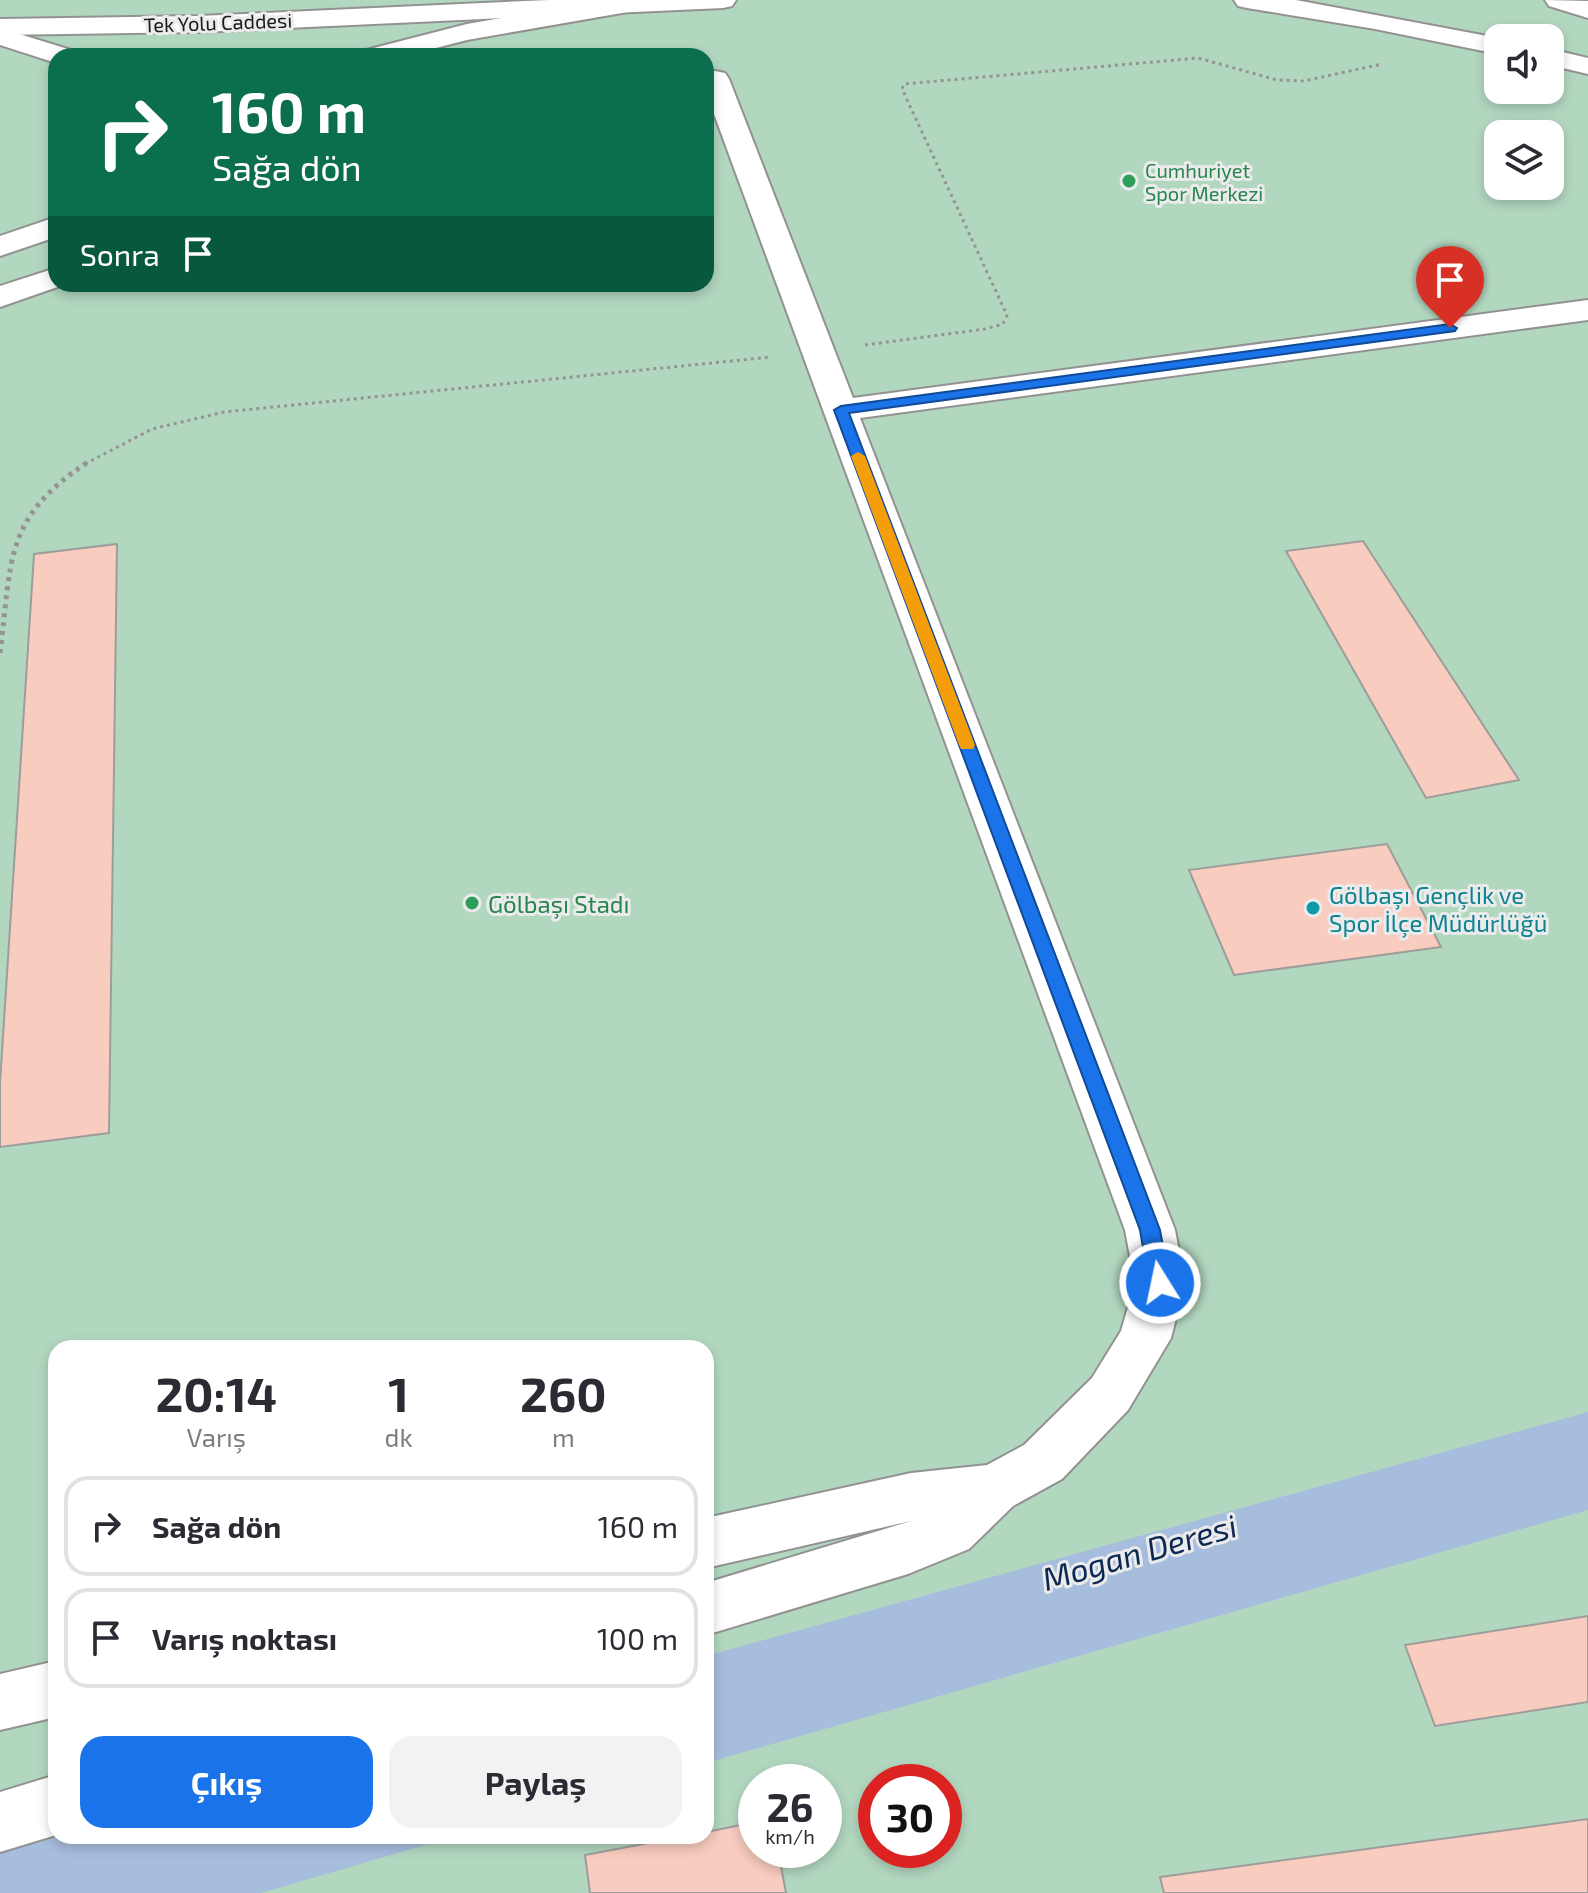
<!DOCTYPE html>
<html lang="tr">
<head>
<meta charset="utf-8">
<style>
	:root { --surface:#fff; --page:#f2f2f3; --text:#2b2b33; --muted:#7c7c81; --line:#e1e1e2; --accent:#1a73e8 }
	body { margin:0; font-family:"Exo 2",sans-serif; background:var(--page); color:var(--text); height:100vh; display:flex; flex-direction:column; font-size:30px; white-space:nowrap }
	* { box-sizing:border-box; margin:0 }
	p { font-size:26px; color:var(--muted) }
	.icon { flex:none; width:44px; height:44px; fill:none; stroke:currentColor; stroke-width:2; stroke-linecap:round; stroke-linejoin:round }
	.map { position:relative; flex:1; overflow:hidden }
	.sheet { position:absolute; left:48px; top:1340px; width:666px; height:504px; display:flex; flex-direction:column; background:var(--surface); border-radius:24px; box-shadow:0 4px 12px #0003 }
	.sheet>* { flex:none }
	.banner { position:absolute; left:48px; top:48px; width:666px; height:244px; border-radius:24px; box-shadow:0 4px 12px #0003; background:#0b6e4f; color:#fff; overflow:hidden }
	.tools { position:absolute; left:1484px; top:24px; display:grid; gap:16px }
	.tools a { display:grid; place-items:center; width:80px; height:80px; border-radius:16px; background:var(--surface); box-shadow:0 4px 12px #0003; font-size:40px }
	.speed { position:absolute; left:738px; top:1764px; display:flex; gap:16px; font-size:40px; font-weight:700; text-align:center }
	.speed>* { display:grid; place-content:center; width:104px; height:104px; border-radius:50%; background:var(--surface); box-shadow:0 4px 12px #0003; line-height:1 }
	.speed small { font-size:20px; font-weight:400 }
	.speed .limit { border:12px solid #d22; background:#fff; color:#111 }
	.pin { position:absolute; display:grid; place-items:center; width:68px; height:68px; color:#fff; margin:-82px -34px; border-radius:50% 50% 50% 0; rotate:-45deg; box-shadow:0 0 8px #0007 }
	.pin .icon { rotate:45deg }
	.me { position:absolute; width:88px; margin:-44px; rotate:350deg; stroke-linejoin:round; filter:drop-shadow(0 0 6px #0008) }
	.turn { display:flex; align-items:center; gap:28px; height:168px; padding:0 32px; font-size:36px }
	.turn .icon { width:104px; height:104px; stroke-width:2.5 }
	.turn b { display:block; font-size:56px; line-height:68px }
	.then { display:flex; align-items:center; height:76px; padding:0 32px; background:#0003; gap:16px; font-size:30px }
	.eta { display:flex; justify-content:space-evenly; align-items:center; height:136px; text-align:center }
	.eta b { font-size:48px; font-weight:700; line-height:56px }
	.primary-button { display:flex; gap:16px; margin-top:auto; padding:16px 32px }
	.primary-button a { flex:1; height:92px; border-radius:24px; background:var(--accent); color:#fff; font-size:32px; font-weight:700; line-height:92px; text-align:center }
	.primary-button a+a { background:var(--page); color:var(--text) }
	ul { padding:0; list-style:none }
	li { display:flex; align-items:center; gap:24px; height:100px; margin:0 16px 12px; padding:0 16px; border:4px solid var(--line); border-radius:24px }
	li div { flex:1 }
	li b { display:block; font-size:30px }
	li em { font-style:normal }
	.map>svg:first-child { display:block }
	.green { fill:#b2d7bf; fill-rule:evenodd }
	.water { fill:#a7bdde }
	.building { fill:#f8ccbf; stroke:#9e9d9c; stroke-width:2 }
	.lines { fill:none; stroke-linecap:round; stroke-linejoin:round }
	.street-casing { stroke:#929293; stroke-width:4 }
	.secondary-casing { stroke:#929293; stroke-width:4 }
	.highway-casing { stroke:#929293; stroke-width:4 }
	.path-far1 { stroke:#949494; stroke-width:3; stroke-dasharray:3 4; stroke-linecap:butt }
	.path { stroke:#949494; stroke-width:5; stroke-dasharray:4 5; stroke-linecap:butt }
	.street { fill:#fff; fill-rule:evenodd }
	.secondary { fill:#fff; fill-rule:evenodd }
	.highway { fill:#fff; fill-rule:evenodd }
	.route { fill:#1a73e8; stroke:#114b97; stroke-width:2 }
	.slow { fill:#f59e0b }
	.leisure-dot { fill:#2e9e5b; stroke:#ebebec; stroke-width:3 }
	.culture-dot { fill:#0f9aa8; stroke:#ebebec; stroke-width:3 }
	.labels { text-anchor:middle; dominant-baseline:central; stroke-width:6; stroke-linejoin:round; paint-order:stroke }
	.far-street-label { font-size:20px; fill:#1a1a1a; stroke:#ebebec }
	.far-leisure-label { font-size:20px; fill:#27864d; stroke:#ebebec; text-anchor:start }
	.culture-label { font-size:24px; fill:#0d838f; stroke:#ebebec; text-anchor:start }
	.leisure-label { font-size:24px; fill:#27864d; stroke:#ebebec; text-anchor:start }
	.near-water-label { font-size:32px; font-style:italic; fill:#0b2952; stroke:#ebebec }
</style>
</head>
<body>
<div class="map">
<svg width="1588" height="1893" viewBox="0 0 1588 1893">
	<rect width="100%" height="100%" fill="#ebebec"/>
	<!-- green -->
	<path class="green" d="M0 0H1588V1893H0ZM1498 38H1550V90H1498ZM56 56H706V284H56ZM1498 134H1550V186H1498ZM56 1348H706V1836H56ZM756 1782H824V1850H756ZM876 1782H944V1850H876Z"/>
	<!-- water -->
	<g class="water">
		<polygon points="1588,1412 1588,1510 706,1763 706,1656"/>
		<polygon points="61,1836 456,1836 261,1893 0,1893 0,1853"/>
	</g>
	<!-- building -->
	<g class="building">
		<polygon points="1363,541 1519,780 1426,798 1286,551"/>
		<polygon points="117,544 109,1133 0,1147 0,1083 34,554"/>
		<polygon points="1387,844 1441,947 1234,975 1189,870"/>
		<polygon points="1588,1616 1588,1702 1435,1726 1405,1645"/>
		<polygon points="1588,1819 1588,1893 1164,1893 1160,1877"/>
		<polygon points="756,1822 756,1850 778,1850 786,1893 590,1893 585,1855 685,1836 706,1836 706,1832"/>
	</g>
	<g class="lines">
		<defs>
			<g id="street">
				<polygon points="715,71 725,73 729,79 853,398 1588,300 1588,320 860,418 1175,1230 1185,1283 1171,1338 1128,1410 1062,1479 1013,1506 969,1549 908,1574 706,1635 706,1583 911,1521 706,1568 706,1518 911,1473 987,1465 1024,1445 1092,1378 1121,1331 1135,1283 1125,1230 706,92 706,73"/>
				<polygon points="56,1661 56,1717 0,1730 0,1674"/>
				<polygon points="56,1775 56,1835 0,1852 0,1792"/>
			</g>
			<g id="secondary">
				<polygon points="549,0 736,0 732,6 723,8 199,32 0,35 0,19 199,16"/>
				<polygon points="1234,0 1296,0 1498,38 1498,54 1375,29 1247,8 1238,6"/>
				<polygon points="1545,0 1588,1 1588,18 1549,6"/>
				<polygon points="1550,49 1588,58 1588,74 1550,65"/>
			</g>
			<g id="highway">
				<polygon points="605,0 632,0 635,5 631,11 622,13 467,40 405,56 362,56 366,50 467,24"/>
				<polygon points="0,28 71,50 75,56 56,56 56,63 0,45"/>
				<polygon points="56,217 56,237 0,256 0,236"/>
				<polygon points="56,268 56,284 66,284 0,307 0,286"/>
			</g>
		</defs>
		<!-- street casing -->
		<use href="#street" class="street-casing"/>
		<!-- secondary casing -->
		<use href="#secondary" class="secondary-casing"/>
		<!-- highway casing -->
		<use href="#highway" class="highway-casing"/>
		<!-- path-far1 -->
		<g class="path-far1">
			<polyline points="865,345 985,329 1003,324 1007,315 902,89 904,84 1198,58 1277,80 1304,81 1382,64"/>
			<polyline points="85,464 152,429 224,412 771,357"/>
		</g>
		<!-- path -->
		<path class="path" d="M0 653C12 561 3 518 88 462"/>
		<!-- street -->
		<use href="#street" class="street"/>
		<!-- secondary -->
		<use href="#secondary" class="secondary"/>
		<!-- highway -->
		<use href="#highway" class="highway"/>
	</g>
	<!-- route -->
	<polygon class="route" points="1450,324 1457,328 1455,331 849,413 1160,1230 1170,1283 1167,1290 1160,1292 1152,1290 1149,1283 1140,1230 834,410 841,406"/>
	<!-- slow -->
	<polygon class="slow" points="858,452 865,456 975,745 973,749 961,749 959,745 851,456"/>
	<!-- markers -->
	<g class="leisure-dot">
		<circle cx="1129" cy="181" r="8"/>
		<circle cx="472" cy="903" r="8"/>
	</g>
	<circle class="culture-dot" cx="1313" cy="908" r="8"/>
	<g class="labels">
		<!-- far-street labels -->
		<g class="far-street-label">
			<text transform="translate(218 22) rotate(-2)">Tek Yolu Caddesi</text>
		</g>
		<!-- far-leisure labels -->
		<g class="far-leisure-label">
			<text x="1145" y="170">Cumhuriyet<tspan x="1145" dy="23">Spor Merkezi</tspan></text>
		</g>
		<!-- culture labels -->
		<g class="culture-label">
			<text x="1329" y="894">Gölbaşı Gençlik ve<tspan x="1329" dy="28">Spor İlçe Müdürlüğü</tspan></text>
		</g>
		<!-- leisure labels -->
		<g class="leisure-label">
			<text x="488" y="903">Gölbaşı Stadı</text>
		</g>
		<!-- near-water labels -->
		<g class="near-water-label">
			<text transform="translate(1139 1551) rotate(-16)">Mogan Deresi</text>
		</g>
	</g>
</svg>
<div class="tools">
<a><svg class="icon" aria-label="sound" viewBox="0 0 24 24"><path d="M4 9h4l5-4v14l-5-4H4zM17 9q2 3 0 6"/></svg></a>
<a><svg class="icon" aria-label="layers" viewBox="0 0 24 24"><path d="M12 4l9 5-9 5-9-5zM3 14l9 5 9-5"/></svg></a>
</div>
<div class="speed"><div>26<small>km/h</small></div><div class="limit">30</div></div>
<div class="pin" style="left:1450px;top:328px;background:#d93025"><svg class="icon" aria-label="arrive" viewBox="0 0 24 24"><path d="M6 21V4h12l-3 4 3 4H6"/></svg></div>
<svg class="me" style="left:1160px;top:1283px" viewBox="-20 -20 40 40"><circle r="17" fill="#1a73e8" stroke="#fff" stroke-width="3"/><path d="M0-11L8 9 0 5-8 9z" fill="#fff"/></svg>
<div class="banner">
<div class="turn"><svg class="icon" aria-label="right" viewBox="0 0 24 24"><path d="M7 20v-9h11M14 6l5 5-5 5"/></svg><div><b>160 m</b>Sağa dön</div></div>
<div class="then">Sonra<svg class="icon" aria-label="arrive" viewBox="0 0 24 24"><path d="M6 21V4h12l-3 4 3 4H6"/></svg></div>
</div>
<section class="sheet">
<div class="eta">
<div><b>20:14</b><p>Varış</p></div>
<div><b>1</b><p>dk</p></div>
<div><b>260</b><p>m</p></div>
</div>
<ul>
<li><svg class="icon" aria-label="right" viewBox="0 0 24 24"><path d="M7 20v-9h11M14 6l5 5-5 5"/></svg><div><b>Sağa dön</b></div><em>160 m</em></li>
<li><svg class="icon" aria-label="arrive" viewBox="0 0 24 24"><path d="M6 21V4h12l-3 4 3 4H6"/></svg><div><b>Varış noktası</b></div><em>100 m</em></li>
</ul>
<div class="primary-button"><a>Çıkış</a><a>Paylaş</a></div>
</section>
</div>
</body>
</html>
